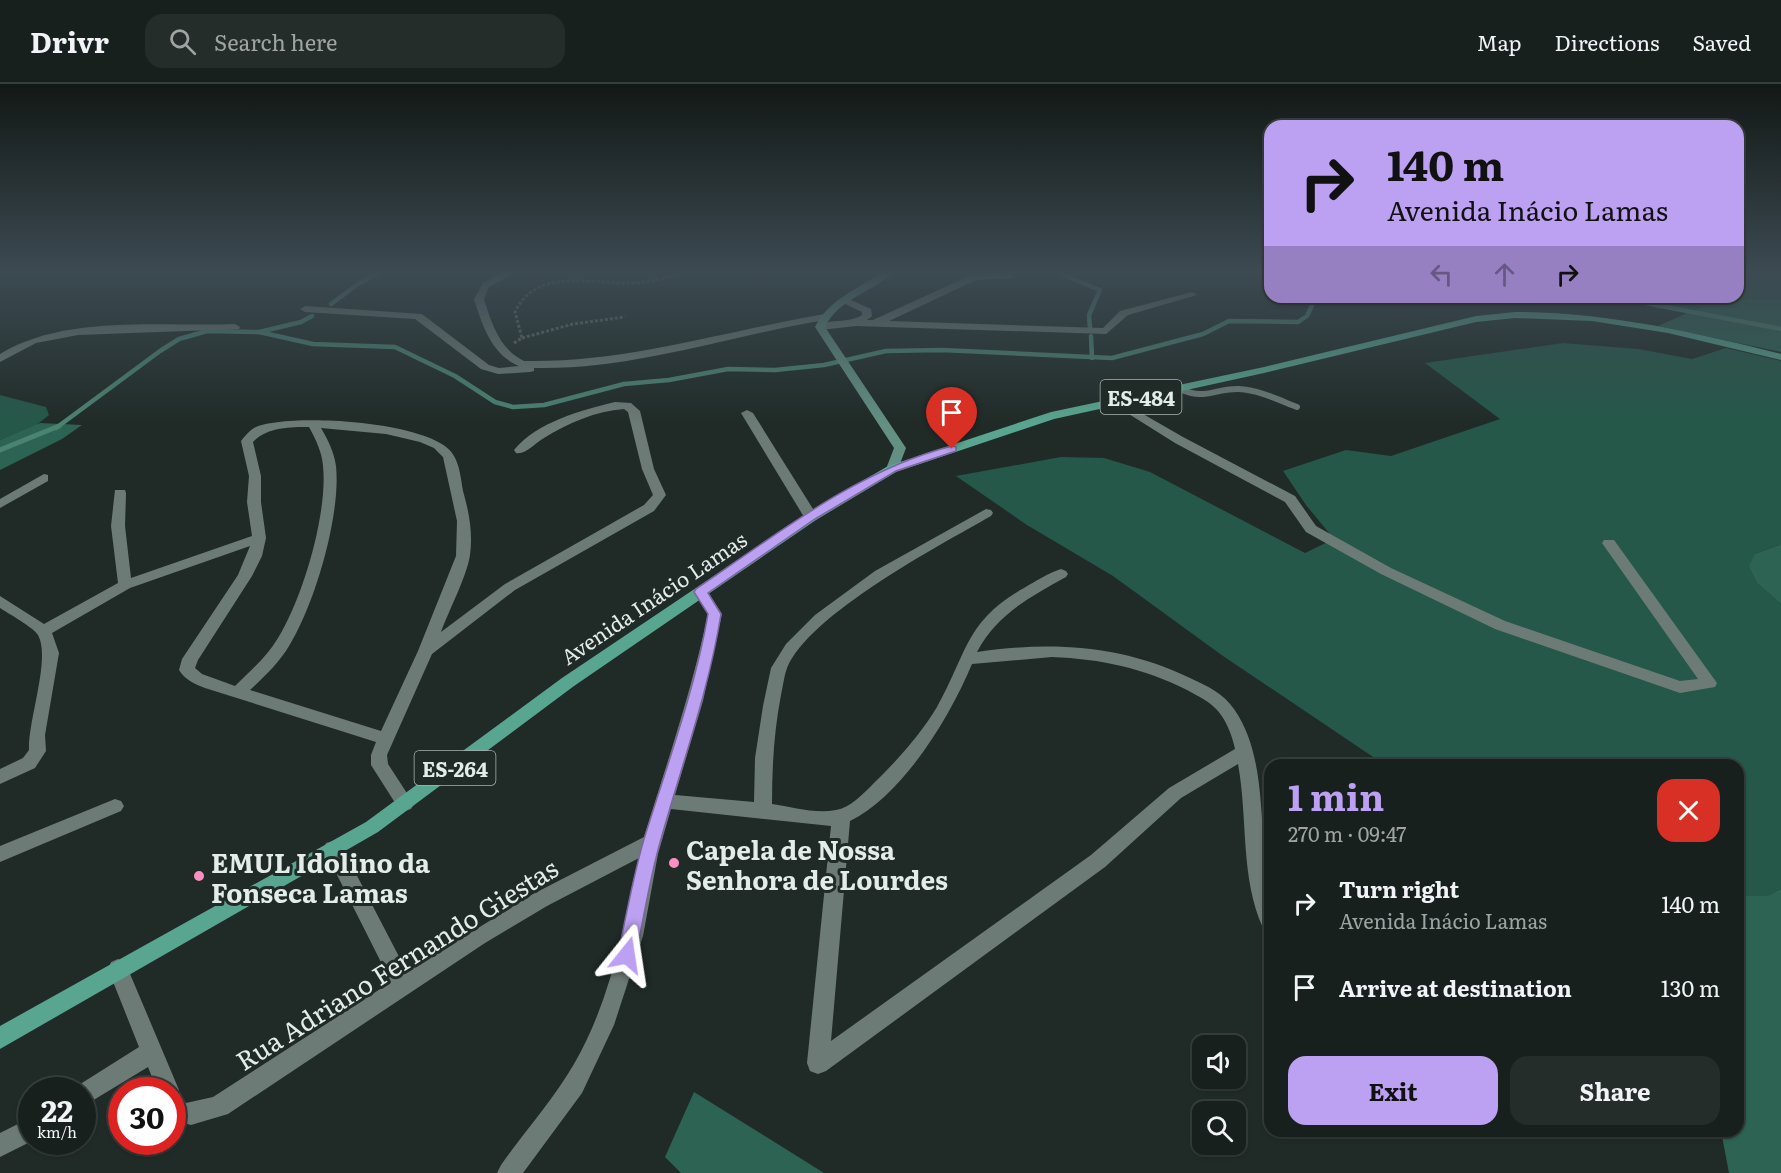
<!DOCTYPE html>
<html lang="en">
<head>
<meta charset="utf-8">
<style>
	:root { --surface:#18201d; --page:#252d2a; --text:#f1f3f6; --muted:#9fa3a4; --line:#363e3b; --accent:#bca0f2 }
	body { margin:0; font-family:Literata,serif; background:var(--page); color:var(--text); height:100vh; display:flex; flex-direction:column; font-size:22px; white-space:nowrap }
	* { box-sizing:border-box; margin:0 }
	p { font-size:20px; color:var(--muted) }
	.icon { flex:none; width:33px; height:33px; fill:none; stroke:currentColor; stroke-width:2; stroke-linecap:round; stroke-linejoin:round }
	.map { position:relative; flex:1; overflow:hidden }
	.sheet { position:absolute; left:1264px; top:675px; width:480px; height:378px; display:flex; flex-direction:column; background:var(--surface); border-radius:18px; box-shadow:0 2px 4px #0004,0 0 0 2px var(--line) }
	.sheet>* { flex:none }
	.banner { position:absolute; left:1264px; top:36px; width:480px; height:183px; border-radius:18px; box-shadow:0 2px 4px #0004,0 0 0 2px var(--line); background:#bca0f2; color:#111; overflow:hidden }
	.controls { position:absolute; left:1192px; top:951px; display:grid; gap:12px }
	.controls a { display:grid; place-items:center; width:54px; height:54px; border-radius:12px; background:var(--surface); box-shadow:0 2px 4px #0004,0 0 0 2px var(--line); font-size:30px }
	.speed { position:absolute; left:18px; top:993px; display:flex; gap:12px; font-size:30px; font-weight:700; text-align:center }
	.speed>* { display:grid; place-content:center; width:78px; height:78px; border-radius:50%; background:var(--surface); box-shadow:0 2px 4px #0004,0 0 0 2px var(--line); line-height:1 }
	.speed small { font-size:15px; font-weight:400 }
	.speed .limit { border:9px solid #d22; background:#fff; color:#111 }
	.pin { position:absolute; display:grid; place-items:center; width:51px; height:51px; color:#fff; margin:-62px -26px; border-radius:50% 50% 50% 0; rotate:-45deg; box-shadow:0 0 6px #0007 }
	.pin .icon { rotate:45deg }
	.me { position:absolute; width:66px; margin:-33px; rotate:15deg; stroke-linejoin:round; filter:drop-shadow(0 0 4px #0008) }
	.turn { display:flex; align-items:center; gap:21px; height:126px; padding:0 24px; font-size:27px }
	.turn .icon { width:78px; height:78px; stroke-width:2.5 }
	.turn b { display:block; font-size:42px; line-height:51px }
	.lanes { display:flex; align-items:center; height:57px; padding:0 24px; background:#0003; justify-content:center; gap:30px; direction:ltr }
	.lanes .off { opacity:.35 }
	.round { display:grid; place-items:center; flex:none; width:63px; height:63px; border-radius:18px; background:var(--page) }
	.summary { display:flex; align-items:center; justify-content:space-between; height:102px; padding:0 24px }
	h1 { font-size:36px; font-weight:700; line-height:45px; color:var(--accent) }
	.cta { display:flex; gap:12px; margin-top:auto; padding:12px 24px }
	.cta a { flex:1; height:69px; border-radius:18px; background:var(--accent); color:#111; font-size:24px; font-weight:700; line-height:69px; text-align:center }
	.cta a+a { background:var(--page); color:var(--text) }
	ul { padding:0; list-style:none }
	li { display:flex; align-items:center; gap:18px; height:84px; padding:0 24px }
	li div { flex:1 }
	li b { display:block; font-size:22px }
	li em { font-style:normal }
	header { display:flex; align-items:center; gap:36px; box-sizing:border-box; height:84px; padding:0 30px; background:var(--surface); border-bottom:2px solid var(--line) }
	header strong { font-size:28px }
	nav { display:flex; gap:33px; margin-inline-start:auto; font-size:21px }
	.search { width:420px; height:54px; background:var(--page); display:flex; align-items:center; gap:15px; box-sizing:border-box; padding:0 21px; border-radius:18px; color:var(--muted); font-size:22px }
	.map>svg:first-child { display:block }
	.green { fill:#255849 }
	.forest { fill:#2c6353 }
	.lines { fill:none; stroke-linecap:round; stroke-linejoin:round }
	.stream-far1 { stroke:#4b8371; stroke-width:4.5 }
	.stream { stroke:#4b8371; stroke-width:5 }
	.path { stroke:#626c68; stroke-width:3; stroke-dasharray:3 2; stroke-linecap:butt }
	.service { stroke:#6d7b76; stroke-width:6 }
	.minor { fill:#6d7b76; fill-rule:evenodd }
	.secondary { fill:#639083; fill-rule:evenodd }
	.primary { fill:#59a690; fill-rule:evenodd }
	.route { fill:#bca0f2; stroke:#7a689d; stroke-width:1.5 }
	.poi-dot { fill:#fc8fc2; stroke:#202b27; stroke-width:2 }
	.labels { text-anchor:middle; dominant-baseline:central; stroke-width:6; stroke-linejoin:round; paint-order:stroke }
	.shield { fill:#202b27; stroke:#a9b2af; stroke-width:1.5 }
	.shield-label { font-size:20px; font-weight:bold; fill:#e4ece9 }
	.street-label { font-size:21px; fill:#e4ece9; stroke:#202b27 }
	.near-poi-label { font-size:26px; font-weight:bold; fill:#e4ece9; stroke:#202b27; text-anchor:start }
	.near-street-label { font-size:26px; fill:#e4ece9; stroke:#202b27 }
</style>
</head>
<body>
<header>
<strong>Drivr</strong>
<div class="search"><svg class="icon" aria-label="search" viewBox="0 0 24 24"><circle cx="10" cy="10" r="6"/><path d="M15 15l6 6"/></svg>Search here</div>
<nav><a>Map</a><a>Directions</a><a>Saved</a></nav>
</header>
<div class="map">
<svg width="1781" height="1089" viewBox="0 0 1781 1089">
	<rect width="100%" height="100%" fill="#202b27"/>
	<!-- green -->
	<g class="green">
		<polygon points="1739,188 1781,188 1781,216 1721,214 1687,229 1618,213 1738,213"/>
		<polygon points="1563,259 1638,265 1692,275 1726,264 1781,277 1781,460 1755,470 1758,500 1781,520 1781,805 1767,812 1739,812 1738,681 1385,681 1223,572 1113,492 1027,441 956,392 1061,373 1104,374 1150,388 1305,469 1334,455 1306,421 1283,387 1346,366 1391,372 1500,335 1425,279"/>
		<polygon points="0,311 46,323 49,331 35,342 0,356"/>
	</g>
	<!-- forest -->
	<g class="forest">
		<polygon points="1721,214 1781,216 1781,268 1658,242"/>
		<polygon points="40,339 82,341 62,355 0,386 0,356"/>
		<polygon points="1781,460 1781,520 1758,500 1749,482 1755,470"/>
		<polygon points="1781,805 1781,1089 1729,1089 1721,1047 1738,1047 1739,812 1767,812"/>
		<polygon points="694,1008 824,1089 681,1089 665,1073"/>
	</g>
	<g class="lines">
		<!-- stream-far1 -->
		<g class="stream-far1">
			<polyline points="1056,188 1100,206 1089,231 1090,244"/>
			<polyline points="1614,213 1781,245"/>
			<polyline points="331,220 358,200 381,188"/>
			<polyline points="259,248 301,238 312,232"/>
			<polyline points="1091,252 1092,274"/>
			<polyline points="56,344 160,267 179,255 207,247 259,248 313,260 395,263 455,292 495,318 513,323 544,321 624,300 669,296 728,285 775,286 824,281 886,267 942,266 1112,274 1203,250 1229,237 1298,238 1307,232 1316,213"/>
		</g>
		<!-- stream -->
		<polyline class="stream" points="0,366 59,342"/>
		<!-- path -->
		<g class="path">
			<polyline points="522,254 573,240 625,233"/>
			<path d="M514 259 522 254 515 228C536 183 591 200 632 199 650 198 668 194 686 188"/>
		</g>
		<!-- service -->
		<path class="service" d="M1180 305C1206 317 1214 304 1239 305 1259 306 1279 316 1297 323"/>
		<!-- minor -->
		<g class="minor">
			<path d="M502 188H515L489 203 484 215C491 238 500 266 524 277 627 279 724 247 825 230L830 233 825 236C728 252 634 286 534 284V287L530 288 498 290 481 285 415 235 305 228 300 225 305 222 422 230 489 281 499 284 519 282C492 271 482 241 474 215L483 199Z"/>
			<path d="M1010 189 1013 190V194L976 196 889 237 1103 244 1120 227 1192 208 1197 211 1128 231 1106 250 856 242 820 246 815 243C827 234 848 240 862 231V228L843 219V215H849L871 225 872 232 867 236H873L971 191Z"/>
			<path d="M235 240 240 243 239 245 78 251 36 259 0 278V270C65 230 161 243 235 240Z"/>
			<polygon points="1117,315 1183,353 1295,412 1316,442 1391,484 1505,537 1680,597 1698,595 1602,459 1604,456 1614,456 1717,599 1715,603 1680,609 1495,545 1381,490 1306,448 1285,418 1175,359 1113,320 1111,318"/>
			<path d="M615 318 631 319 640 327 654 385 666 411 654 427 515 506 432 570 387 671 388 680 414 720 411 725 405 727 399 725 371 681V671L376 658 205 604C195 600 185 596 179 586L182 575 238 491 250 462 130 504 52 549 59 569 45 651 46 667 35 684 0 700V685L23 674 29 666C28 636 51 574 38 551 33 543 9 530 0 524V512L44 540 118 499 111 442 115 406H125L126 409 125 442 131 494 252 452 247 418 249 392 241 357C244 353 249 347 254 344 286 328 437 337 454 372 460 382 461 396 463 407 469 428 473 449 470 471 467 492 449 526 441 548L505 500 644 421 653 411 642 385 628 328 624 325C596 327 568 339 544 354 535 359 526 371 516 369L514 366C537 338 582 326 615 318ZM309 343C316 356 322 368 323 382 328 428 303 514 278 554 267 573 250 587 235 602L202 590 195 584 198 576 252 492 262 472 266 454 261 418V392L253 358C267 343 290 343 309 343ZM321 344 386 350 420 358 434 364 443 373 457 437 456 472 418 567 381 647 250 606C264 593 279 579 289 562 315 520 341 431 336 382 334 368 328 356 321 344Z"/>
			<polygon points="747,326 753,329 818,433 816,436 806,436 804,433 741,329"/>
			<polygon points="44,390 48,391 48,397 0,424 0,415"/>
			<path d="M986 425 991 426 993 429 991 432C940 461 808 531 787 584 784 592 783 602 781 611 774 647 772 683 772 720 792 723 815 730 836 726 850 724 863 710 873 700 896 678 920 651 937 623 967 570 965 537 1024 504 1036 497 1048 489 1061 485L1066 487 1068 490 1066 493C1030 513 997 530 977 568 1051 557 1122 561 1190 594 1207 602 1223 609 1234 625 1261 664 1260 715 1264 761 1267 791 1270 816 1270 847L1263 844C1240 793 1248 734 1238 680L1181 714 1105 783 826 987 818 990 810 987 807 979 831 742 671 725 658 770 643 852 614 941 582 1009 523 1089H497L501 1081C525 1047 553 1016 574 980 611 916 623 845 639 774L547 822 485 859 228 1030 191 1041 172 1036V1006H157L148 983 82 1023V1006H73L74 1004 139 963 108 885 111 878 118 875 125 878 179 1006 178 1009 186 1019 213 1013 391 898 324 765 326 759 333 757 340 759 407 888 533 810 644 753C667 679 692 606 708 530L694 508 701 503 706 505 722 530 703 617 675 711 754 718 755 674 763 622 771 584 786 560 815 531 875 487ZM1052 573C1101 575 1143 584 1187 606 1198 612 1209 617 1218 627 1227 638 1232 651 1235 665L1169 704 1091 771 831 957 850 737C903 711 950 633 972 580Z"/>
			<polygon points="115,715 121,717 124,722 121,727 0,778 0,762"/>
			<polygon points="32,1033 32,1057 0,1073 0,1049"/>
		</g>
		<!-- secondary -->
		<path class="secondary" d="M883 188H894C873 208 838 215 825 243L906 364 898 385 892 389 886 385 894 364 815 243C828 216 859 204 883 188Z"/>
		<!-- primary -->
		<path class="primary" d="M1515 228C1606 228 1693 248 1781 270V276L1668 249 1592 237 1515 234 1476 238 1264 289 1054 335 896 388 816 436 574 602 378 748 0 965V942L366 738 562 594 806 430 888 382 1051 328 1264 283 1476 232Z"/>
	</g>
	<!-- sky -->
	<linearGradient id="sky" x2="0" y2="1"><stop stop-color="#121815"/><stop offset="0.55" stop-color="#3c4a52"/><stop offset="1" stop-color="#3c4a52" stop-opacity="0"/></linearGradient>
	<rect width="1781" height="341" fill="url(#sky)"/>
	<!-- route -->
	<path class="route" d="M952 362 956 363V367L896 387 815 435 708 509 721 530C709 606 682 680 661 755 650 793 644 832 636 871L633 877 627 879 620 877 618 871C626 832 633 793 644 755 667 681 695 606 708 530L694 508 696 505C776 451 857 386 952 362Z"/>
	<!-- markers -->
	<g class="poi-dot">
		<circle cx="674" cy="779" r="6"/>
		<circle cx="199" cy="792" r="6"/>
	</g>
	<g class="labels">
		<!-- shield labels -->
		<g class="shield">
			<rect x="1100.5" y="296" width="81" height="34" rx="4.5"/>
			<rect x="414.5" y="667" width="81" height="34" rx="4.5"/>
		</g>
		<g class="shield-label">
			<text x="1141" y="313">ES-484</text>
			<text x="455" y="684">ES-264</text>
		</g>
		<!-- street labels -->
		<g class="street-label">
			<text transform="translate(653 513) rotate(-34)">Avenida Inácio Lamas</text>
		</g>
		<!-- near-poi labels -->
		<g class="near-poi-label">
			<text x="686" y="764">Capela de Nossa<tspan x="686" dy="30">Senhora de Lourdes</tspan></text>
			<text x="211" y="777">EMUL Idolino da<tspan x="211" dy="30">Fonseca Lamas</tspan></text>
		</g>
		<!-- near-street labels -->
		<g class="near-street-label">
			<text transform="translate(396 879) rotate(-32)">Rua Adriano Fernando Giestas</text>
		</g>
	</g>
</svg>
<div class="controls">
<a><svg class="icon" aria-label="sound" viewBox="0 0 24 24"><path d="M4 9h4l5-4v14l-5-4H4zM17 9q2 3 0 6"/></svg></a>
<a><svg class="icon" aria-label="search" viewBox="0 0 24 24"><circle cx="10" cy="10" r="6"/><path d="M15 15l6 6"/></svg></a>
</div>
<div class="speed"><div>22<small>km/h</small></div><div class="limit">30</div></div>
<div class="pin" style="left:952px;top:365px;background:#d93025"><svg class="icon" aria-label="arrive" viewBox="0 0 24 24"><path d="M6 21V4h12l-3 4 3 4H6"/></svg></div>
<svg class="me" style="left:627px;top:871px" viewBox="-20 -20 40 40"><path d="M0-17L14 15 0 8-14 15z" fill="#bca0f2" stroke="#fff" stroke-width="4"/></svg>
<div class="banner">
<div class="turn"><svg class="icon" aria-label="right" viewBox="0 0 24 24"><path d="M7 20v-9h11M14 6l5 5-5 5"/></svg><div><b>140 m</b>Avenida Inácio Lamas</div></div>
<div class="lanes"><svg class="icon off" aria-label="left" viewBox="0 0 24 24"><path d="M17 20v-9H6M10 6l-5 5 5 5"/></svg><svg class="icon off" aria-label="ahead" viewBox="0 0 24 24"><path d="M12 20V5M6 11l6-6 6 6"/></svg><svg class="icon" aria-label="right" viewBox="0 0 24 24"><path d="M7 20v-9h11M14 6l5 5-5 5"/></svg></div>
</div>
<section class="sheet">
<div class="summary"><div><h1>1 min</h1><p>270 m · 09:47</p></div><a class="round" style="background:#d93025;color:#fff"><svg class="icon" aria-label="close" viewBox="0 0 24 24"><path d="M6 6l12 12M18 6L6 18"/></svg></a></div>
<ul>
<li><svg class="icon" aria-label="right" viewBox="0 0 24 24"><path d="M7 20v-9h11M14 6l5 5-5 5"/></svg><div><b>Turn right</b><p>Avenida Inácio Lamas</p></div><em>140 m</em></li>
<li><svg class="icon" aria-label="arrive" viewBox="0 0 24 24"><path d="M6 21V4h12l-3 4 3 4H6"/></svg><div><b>Arrive at destination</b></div><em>130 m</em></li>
</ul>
<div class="cta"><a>Exit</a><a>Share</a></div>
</section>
</div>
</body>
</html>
